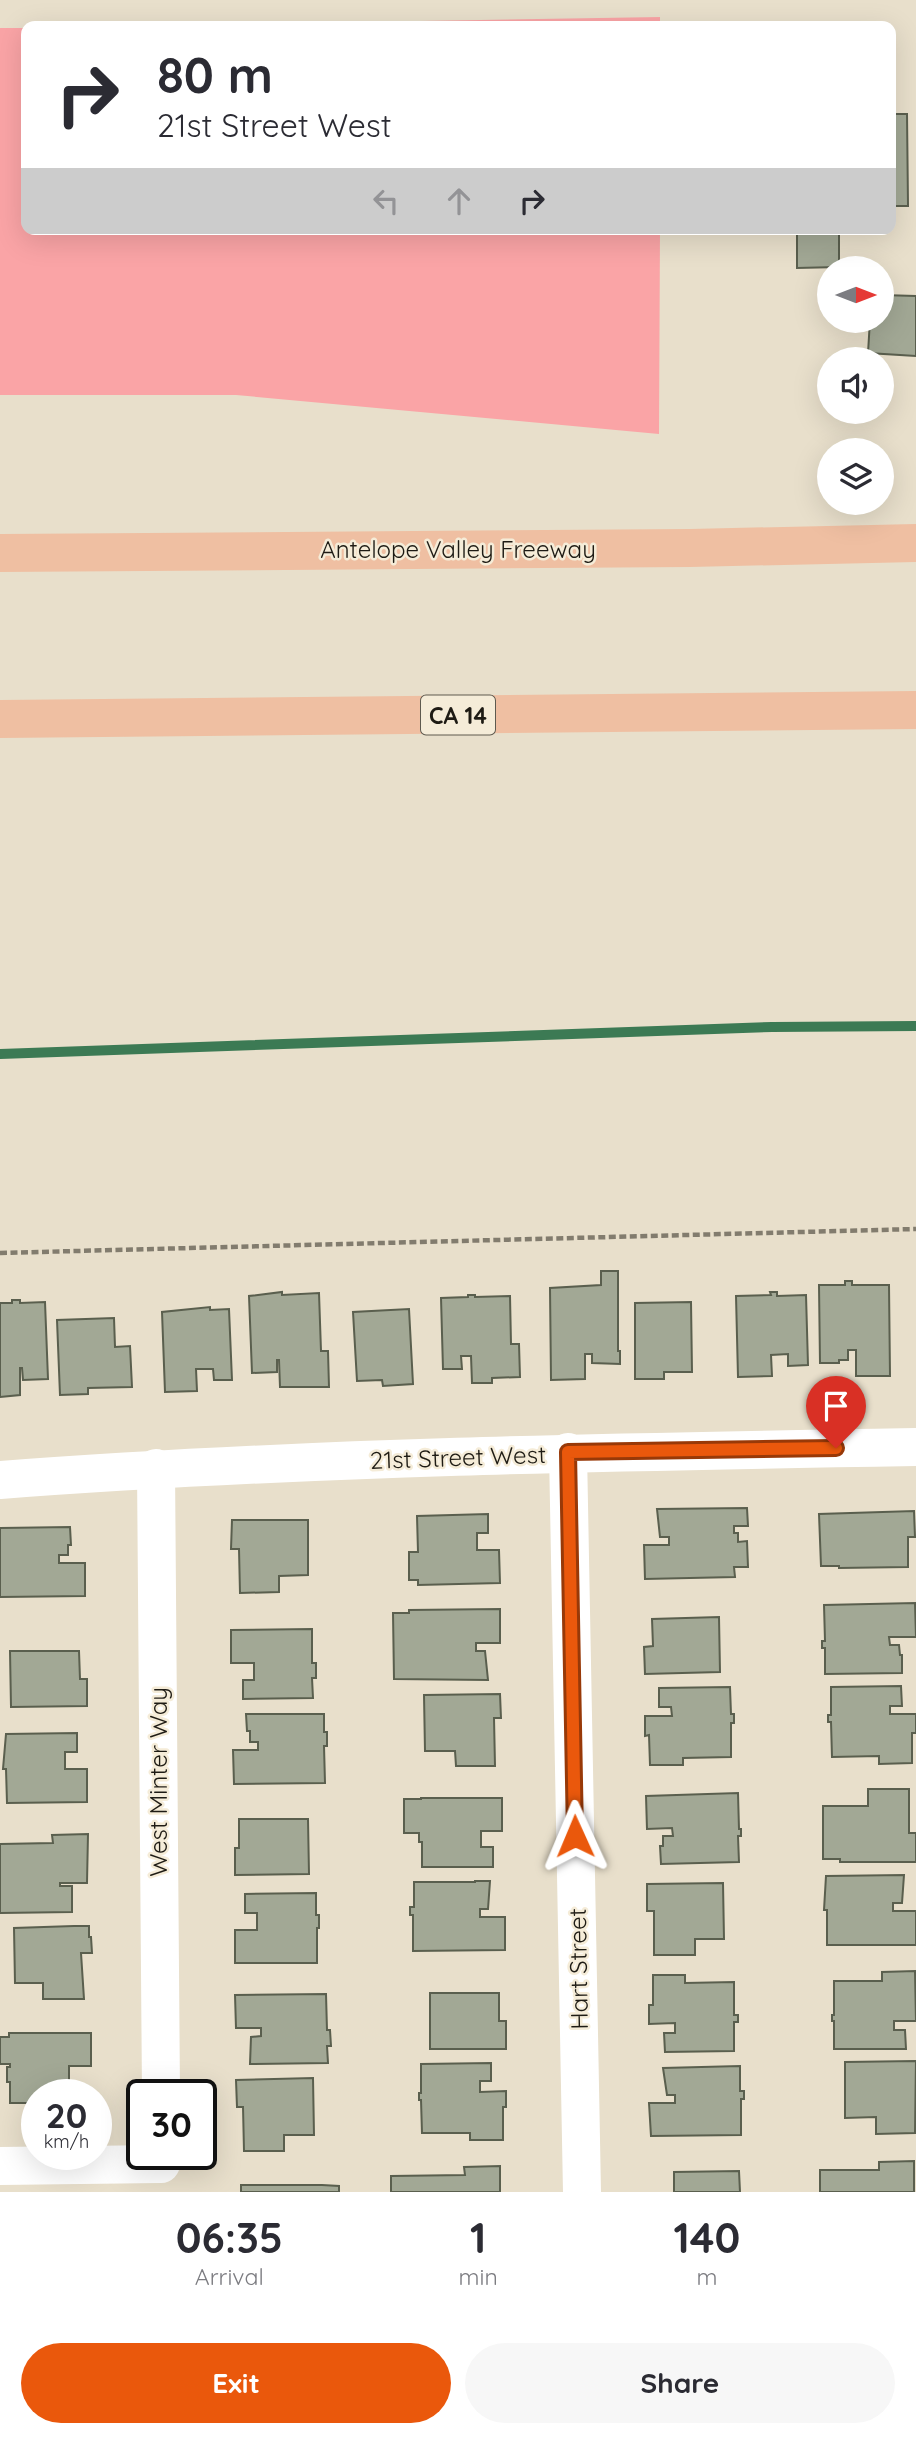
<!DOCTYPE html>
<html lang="en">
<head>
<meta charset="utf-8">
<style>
	:root { --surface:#fff; --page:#f7f7f7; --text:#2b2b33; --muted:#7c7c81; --accent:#ea580c }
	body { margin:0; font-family:Quicksand,sans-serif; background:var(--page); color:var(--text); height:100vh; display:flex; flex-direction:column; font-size:26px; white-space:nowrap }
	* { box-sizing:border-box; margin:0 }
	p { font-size:23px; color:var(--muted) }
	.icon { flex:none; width:38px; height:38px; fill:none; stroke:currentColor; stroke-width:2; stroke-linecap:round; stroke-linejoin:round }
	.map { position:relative; height:2192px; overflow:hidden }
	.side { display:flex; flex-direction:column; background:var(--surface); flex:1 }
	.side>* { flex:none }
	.guide { position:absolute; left:21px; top:21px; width:875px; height:214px; border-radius:14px; box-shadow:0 7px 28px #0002; background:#fff; color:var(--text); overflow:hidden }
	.needle { width:46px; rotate:90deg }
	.controls { position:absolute; left:817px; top:256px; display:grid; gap:14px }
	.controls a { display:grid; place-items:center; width:77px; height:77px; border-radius:50%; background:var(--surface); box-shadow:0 7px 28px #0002; font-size:35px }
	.speed { position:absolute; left:21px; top:2079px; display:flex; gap:14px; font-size:35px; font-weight:700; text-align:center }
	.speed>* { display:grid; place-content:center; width:91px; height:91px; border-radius:50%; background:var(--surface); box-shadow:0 7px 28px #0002; line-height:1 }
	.speed small { font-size:18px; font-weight:400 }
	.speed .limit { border:4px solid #111; border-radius:10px; background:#fff; color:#111 }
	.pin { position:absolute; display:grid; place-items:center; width:60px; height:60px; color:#fff; margin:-72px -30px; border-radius:50% 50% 50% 0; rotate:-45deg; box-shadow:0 0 7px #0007 }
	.pin .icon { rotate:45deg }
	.me { position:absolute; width:77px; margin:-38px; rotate:359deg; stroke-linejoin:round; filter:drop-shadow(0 0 5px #0008) }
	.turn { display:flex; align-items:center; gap:24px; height:147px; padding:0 21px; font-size:32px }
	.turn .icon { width:91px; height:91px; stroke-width:2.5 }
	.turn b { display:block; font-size:49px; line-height:60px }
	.lanes { display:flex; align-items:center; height:66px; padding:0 21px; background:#0003; justify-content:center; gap:35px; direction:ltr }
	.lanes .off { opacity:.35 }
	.eta { display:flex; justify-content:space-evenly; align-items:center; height:119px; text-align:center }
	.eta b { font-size:42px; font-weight:700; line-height:49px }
	.action { display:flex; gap:14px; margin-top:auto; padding:14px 21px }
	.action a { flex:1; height:80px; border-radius:42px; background:var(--accent); color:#fff; font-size:28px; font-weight:700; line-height:80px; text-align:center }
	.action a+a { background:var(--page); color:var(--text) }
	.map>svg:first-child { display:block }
	.green { fill:#faa4a6 }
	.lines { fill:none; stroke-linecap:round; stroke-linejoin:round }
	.stream { stroke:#3c7a54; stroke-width:10 }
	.building { fill:#a2a895; stroke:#5a5f4e; stroke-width:2 }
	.path { stroke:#827c6e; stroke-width:4.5; stroke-dasharray:7 3.5; stroke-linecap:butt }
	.minor { stroke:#fff; stroke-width:38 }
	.highway { stroke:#efbfa2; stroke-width:38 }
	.route-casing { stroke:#983908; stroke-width:18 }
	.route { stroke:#ea580c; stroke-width:12 }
	.labels { text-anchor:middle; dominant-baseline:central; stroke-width:5; stroke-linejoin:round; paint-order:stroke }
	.shield { fill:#f5ecd8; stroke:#5e5a4f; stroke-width:2 }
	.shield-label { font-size:23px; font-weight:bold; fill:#1e1b14 }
	.street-label { font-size:24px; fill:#1e1b14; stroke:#f5ecd8 }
</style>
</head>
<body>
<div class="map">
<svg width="916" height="2192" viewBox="0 0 916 2192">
	<rect width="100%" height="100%" fill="#e8dfcb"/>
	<!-- green -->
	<g class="green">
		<polygon points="660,17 660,26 109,26"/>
		<polygon points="0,28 26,28 26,229 660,229 659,434 236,395 0,395"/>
	</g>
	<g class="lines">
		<!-- stream -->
		<polyline class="stream" points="0,1054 772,1027 916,1026"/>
	</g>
	<!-- building -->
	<g class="building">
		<polygon points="891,114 907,114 908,206 891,206"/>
		<polygon points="797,229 839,229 839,267 797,268"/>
		<polygon points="882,295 916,296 916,356 868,353 870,320 882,320"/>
		<polygon points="601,1271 618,1271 618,1351 620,1351 620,1364 592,1363 592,1354 585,1354 585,1379 551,1380 550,1288 601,1285"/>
		<polygon points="845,1281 852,1281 852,1285 889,1285 890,1376 856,1376 856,1350 848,1350 848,1360 839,1360 839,1363 820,1363 819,1285 845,1285"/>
		<polygon points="282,1292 282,1295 319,1293 321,1351 328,1351 329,1387 280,1387 279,1360 277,1360 277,1372 252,1373 249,1296"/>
		<polygon points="770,1292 777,1292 777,1296 806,1295 808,1365 788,1366 788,1354 771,1355 772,1376 738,1377 736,1296 771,1295"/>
		<polygon points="468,1295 475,1295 475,1297 510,1296 511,1344 519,1344 520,1377 492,1378 492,1383 472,1383 471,1356 461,1356 462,1369 443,1369 441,1298 468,1297"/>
		<polygon points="12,1300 20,1300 20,1303 45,1302 48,1379 23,1380 22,1368 20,1368 20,1395 0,1397 0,1303 12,1303"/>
		<polygon points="691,1302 692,1372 664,1372 664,1379 635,1379 635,1303"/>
		<polygon points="210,1307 210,1310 229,1309 232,1380 214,1380 213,1369 196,1369 197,1391 165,1392 162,1312"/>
		<polygon points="409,1309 413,1384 383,1386 382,1380 357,1381 353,1312"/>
		<polygon points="114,1318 115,1347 130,1346 132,1387 88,1388 88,1394 60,1395 57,1320"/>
		<polygon points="747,1508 748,1526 734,1526 734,1533 738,1533 738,1542 747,1541 748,1567 734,1567 735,1577 645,1579 644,1545 669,1545 669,1537 660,1537 657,1509"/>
		<polygon points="914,1511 915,1537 908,1537 908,1567 839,1568 839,1566 821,1566 819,1514"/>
		<polygon points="488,1514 488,1533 477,1533 477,1550 499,1550 500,1583 418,1585 418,1580 409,1580 409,1552 418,1552 417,1516"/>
		<polygon points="232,1520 308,1520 308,1575 279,1576 279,1592 240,1593 239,1549 231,1549"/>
		<polygon points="70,1527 71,1545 68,1545 68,1555 59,1555 59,1563 85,1563 85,1596 0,1597 0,1528"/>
		<polygon points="915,1603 916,1637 889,1637 890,1645 899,1645 900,1655 902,1655 902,1673 825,1674 825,1648 822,1648 822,1641 825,1641 824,1605"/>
		<polygon points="500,1609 500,1643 476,1643 476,1651 485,1651 488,1680 394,1679 393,1613 409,1613 409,1610"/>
		<polygon points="719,1617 720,1672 645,1674 644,1647 653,1646 652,1619"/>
		<polygon points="312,1629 312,1663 316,1663 316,1678 312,1678 313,1698 243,1699 243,1680 254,1680 254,1663 231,1663 231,1630"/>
		<polygon points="10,1651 79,1651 80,1679 87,1679 87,1706 11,1707"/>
		<polygon points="901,1686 902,1706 890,1706 890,1714 916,1714 916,1733 912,1733 912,1763 879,1764 879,1756 832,1757 831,1722 828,1722 828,1715 831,1715 831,1687"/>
		<polygon points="730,1687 731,1714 734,1714 734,1723 731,1723 731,1757 683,1758 683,1765 650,1765 649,1735 645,1736 645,1716 672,1716 671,1707 659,1707 659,1688"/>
		<polygon points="500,1694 501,1718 494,1718 495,1766 456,1766 455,1751 425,1751 424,1695"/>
		<polygon points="246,1714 324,1714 324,1732 327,1732 327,1746 324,1746 325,1783 234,1784 233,1750 258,1750 258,1742 250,1742 250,1731 247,1731"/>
		<polygon points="77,1733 77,1752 65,1752 65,1769 87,1769 87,1802 7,1803 6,1769 3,1769 6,1734"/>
		<polygon points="868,1789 909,1789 909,1833 916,1833 916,1862 840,1862 840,1859 823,1859 823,1806 868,1806"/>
		<polygon points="738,1793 739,1829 741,1829 741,1836 738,1836 739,1862 661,1864 660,1846 663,1846 663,1836 673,1836 672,1828 647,1829 646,1796"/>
		<polygon points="421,1798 502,1798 502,1831 481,1831 481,1847 493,1847 493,1867 422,1867 422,1842 419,1842 419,1833 404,1833 404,1799 421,1799"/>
		<polygon points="239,1819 308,1819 309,1874 235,1875 235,1848 239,1848"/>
		<polygon points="88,1834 87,1883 60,1883 60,1886 72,1886 72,1912 0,1913 0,1844 53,1843 52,1835"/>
		<polygon points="904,1875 902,1903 893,1903 893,1911 916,1911 916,1945 827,1945 827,1910 824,1910 826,1876"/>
		<polygon points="475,1881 490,1881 488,1909 480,1909 480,1917 505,1917 505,1950 413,1951 413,1915 410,1915 410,1907 414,1907 414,1882 475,1882"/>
		<polygon points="723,1883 724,1939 695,1939 695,1955 654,1955 654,1911 647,1911 647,1884"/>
		<polygon points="316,1893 316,1915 319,1915 319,1928 317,1928 317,1963 235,1963 235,1930 257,1930 257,1913 245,1913 245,1894"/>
		<polygon points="74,1926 89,1926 89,1937 91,1937 92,1953 81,1953 84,1999 43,1999 43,1983 15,1983 14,1928"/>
		<polygon points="915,1971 916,2021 894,2021 894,2030 905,2030 906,2049 834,2049 834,2021 832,2021 832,2015 834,2015 834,1981 882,1981 882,1972"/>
		<polygon points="653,1975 685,1975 685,1983 734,1982 734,2015 738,2015 738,2022 734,2022 734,2051 665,2052 664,2033 675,2033 675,2023 649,2024 649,2005 653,2005"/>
		<polygon points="430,1993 499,1993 499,2021 506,2021 506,2049 430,2049"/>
		<polygon points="326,1994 327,2030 330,2030 331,2046 327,2046 328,2063 250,2064 251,2037 261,2036 261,2028 236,2028 235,1995"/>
		<polygon points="9,2033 91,2033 91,2066 69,2066 69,2083 81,2083 81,2095 37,2095 37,2103 10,2103 10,2082 7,2082 7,2067 10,2067 10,2064 0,2064 0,2037 9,2037"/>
		<polygon points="916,2061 915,2133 876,2134 876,2117 845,2118 845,2062"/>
		<polygon points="491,2063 491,2081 480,2081 480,2092 506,2091 506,2107 503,2107 503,2140 470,2140 470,2133 422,2133 421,2100 419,2100 419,2093 421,2093 421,2064"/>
		<polygon points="740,2066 740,2091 744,2091 744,2099 741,2099 741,2135 651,2136 649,2103 675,2103 675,2095 667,2095 663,2068"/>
		<polygon points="313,2078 314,2135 284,2135 284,2151 244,2151 243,2107 237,2107 236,2080"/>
		<polygon points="914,2161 914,2192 820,2192 820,2170 879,2170 879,2162"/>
		<polygon points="500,2166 500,2192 391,2192 391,2176 465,2175 464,2167"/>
		<polygon points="739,2171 740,2192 674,2192 674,2172"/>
		<polygon points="241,2185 322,2185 339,2186 339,2192 241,2192"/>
	</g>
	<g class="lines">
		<!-- path -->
		<polyline class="path" points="0,1253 916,1229"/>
		<!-- minor -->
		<g class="minor">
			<polyline points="568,1452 582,2192"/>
			<polyline points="156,1468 161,2095"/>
			<path d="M0 1480C305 1457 610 1452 916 1447"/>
			<polyline points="0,2166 161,2164"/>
		</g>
		<!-- highway -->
		<g class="highway">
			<polyline points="0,553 690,548 916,543"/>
			<polyline points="0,719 916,710"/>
		</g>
	</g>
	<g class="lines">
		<defs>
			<polyline id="route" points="575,1836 568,1452 836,1448"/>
		</defs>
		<!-- route casing -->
		<use href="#route" class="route-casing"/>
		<!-- route -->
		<use href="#route" class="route"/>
	</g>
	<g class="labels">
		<!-- shield labels -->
		<rect class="shield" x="421" y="695.5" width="74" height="39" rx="5"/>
		<g class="shield-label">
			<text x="458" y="715">CA 14</text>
		</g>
		<!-- street labels -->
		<g class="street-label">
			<text x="458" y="549">Antelope Valley Freeway</text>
			<text transform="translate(458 1457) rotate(-2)">21st Street West</text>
			<text transform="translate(158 1782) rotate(-90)">West Minter Way</text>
			<text transform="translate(578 1969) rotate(-91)">Hart Street</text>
		</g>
	</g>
</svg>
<div class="controls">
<a><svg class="needle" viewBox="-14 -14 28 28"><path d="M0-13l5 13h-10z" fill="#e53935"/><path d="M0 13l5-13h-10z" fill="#7c7c81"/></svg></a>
<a><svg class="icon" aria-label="sound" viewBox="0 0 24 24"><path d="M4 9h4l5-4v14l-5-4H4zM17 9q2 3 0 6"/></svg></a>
<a><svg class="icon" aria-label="layers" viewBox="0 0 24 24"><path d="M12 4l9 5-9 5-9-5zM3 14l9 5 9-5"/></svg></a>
</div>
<div class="speed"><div>20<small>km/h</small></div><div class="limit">30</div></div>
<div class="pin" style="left:836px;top:1448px;background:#d93025"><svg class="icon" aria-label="arrive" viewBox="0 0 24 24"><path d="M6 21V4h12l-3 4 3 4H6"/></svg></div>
<svg class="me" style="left:575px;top:1836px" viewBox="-20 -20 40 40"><path d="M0-17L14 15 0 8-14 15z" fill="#ea580c" stroke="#fff" stroke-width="4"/></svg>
<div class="guide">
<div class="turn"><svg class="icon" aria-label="right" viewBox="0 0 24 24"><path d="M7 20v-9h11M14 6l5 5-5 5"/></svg><div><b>80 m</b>21st Street West</div></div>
<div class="lanes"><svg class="icon off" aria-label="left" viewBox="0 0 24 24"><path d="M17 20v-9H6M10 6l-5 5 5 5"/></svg><svg class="icon off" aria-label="ahead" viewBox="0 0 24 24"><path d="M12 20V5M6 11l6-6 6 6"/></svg><svg class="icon" aria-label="right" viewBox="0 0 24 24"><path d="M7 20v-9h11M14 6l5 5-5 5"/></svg></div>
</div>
</div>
<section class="side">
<div class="eta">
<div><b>06:35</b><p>Arrival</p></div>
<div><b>1</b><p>min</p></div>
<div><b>140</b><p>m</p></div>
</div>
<div class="action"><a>Exit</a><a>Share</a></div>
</section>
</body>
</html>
